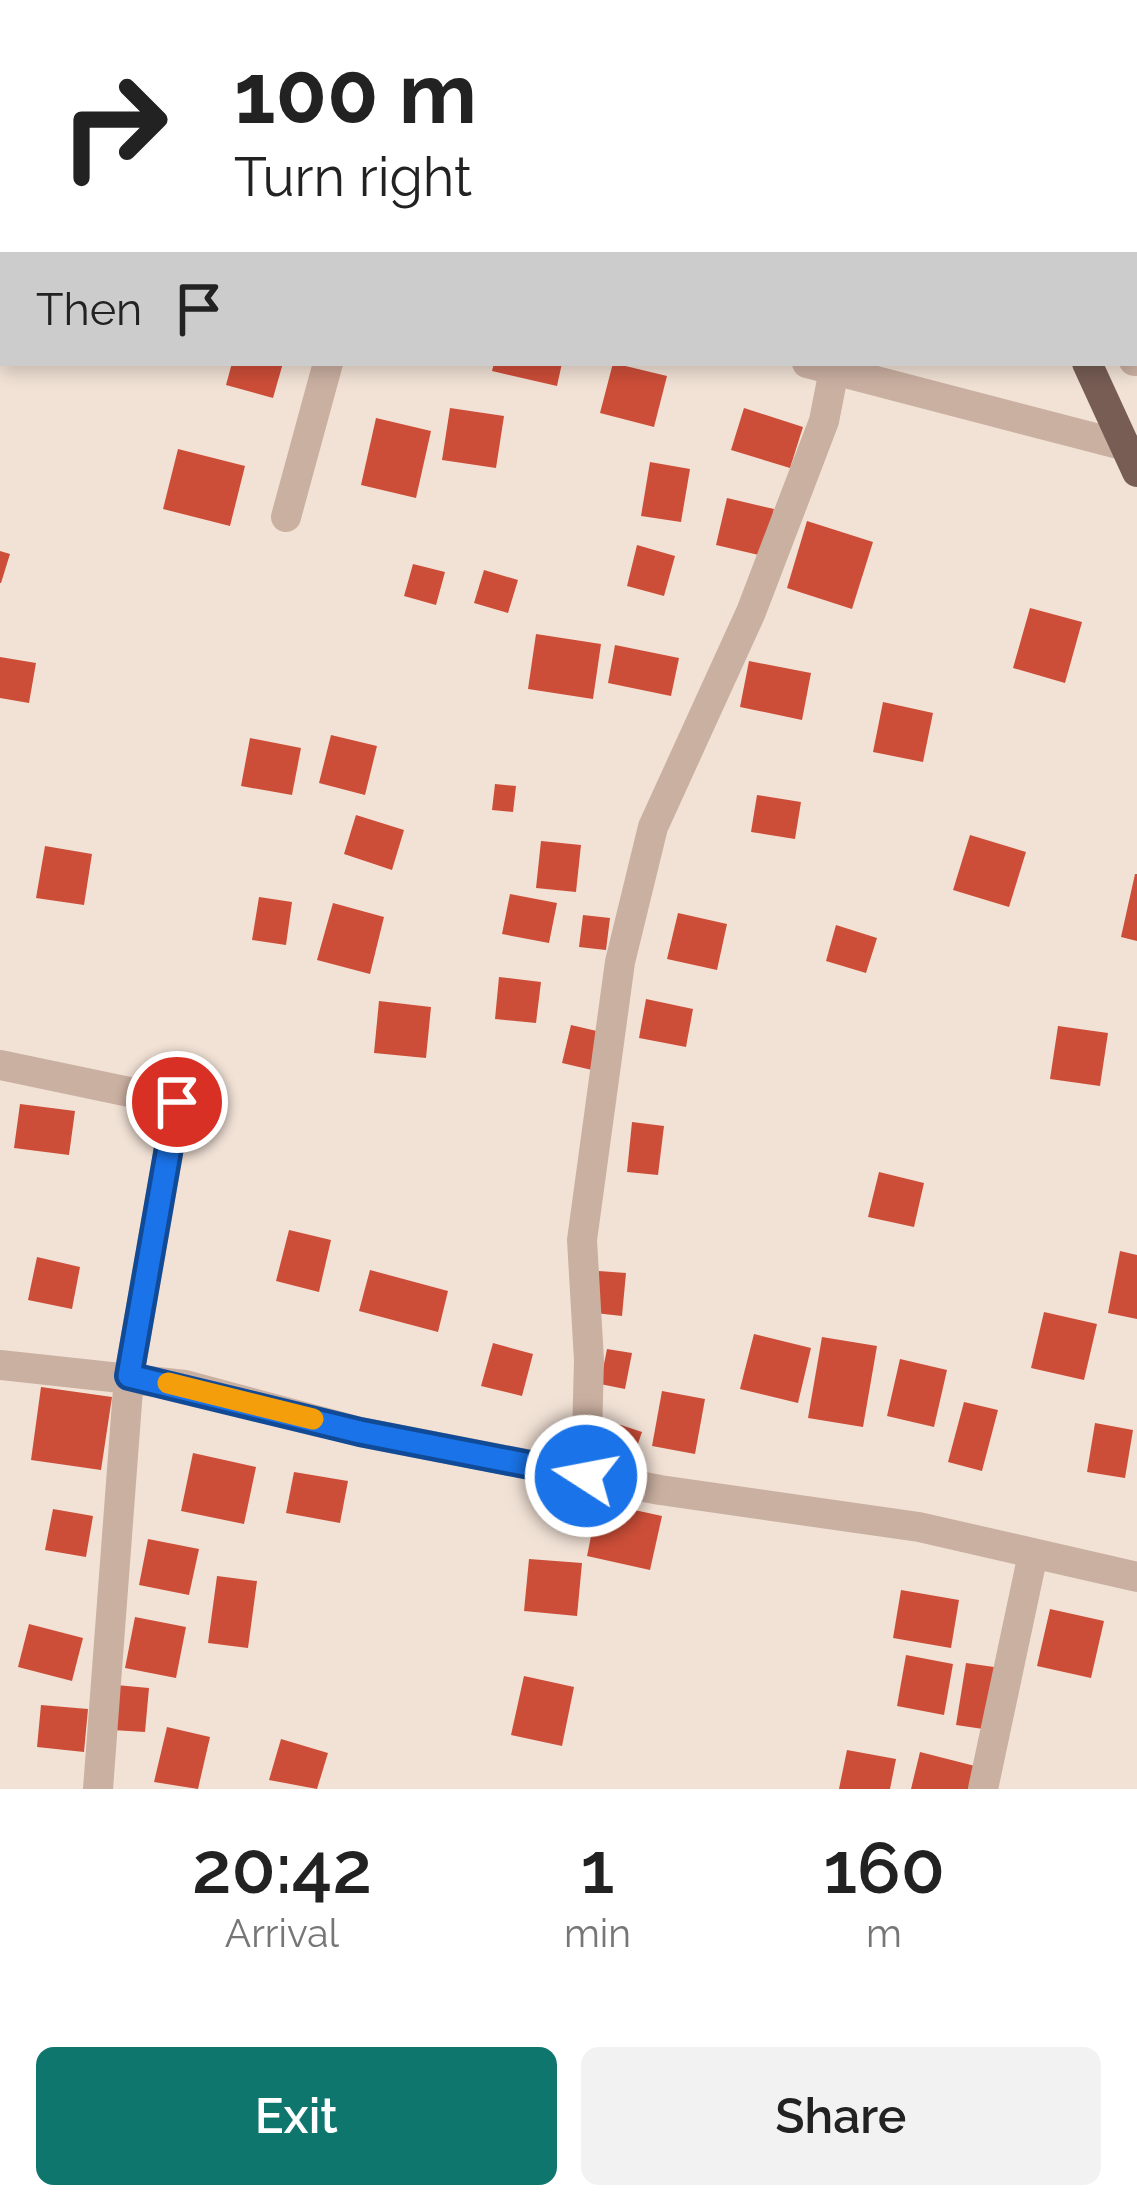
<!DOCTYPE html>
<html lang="en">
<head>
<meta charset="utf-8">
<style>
	:root { --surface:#fff; --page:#f2f2f2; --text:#222; --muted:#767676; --accent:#0f766e }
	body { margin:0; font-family:Raleway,sans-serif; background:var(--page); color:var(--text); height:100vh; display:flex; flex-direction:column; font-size:45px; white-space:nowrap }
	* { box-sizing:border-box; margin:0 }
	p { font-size:39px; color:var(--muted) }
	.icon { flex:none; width:66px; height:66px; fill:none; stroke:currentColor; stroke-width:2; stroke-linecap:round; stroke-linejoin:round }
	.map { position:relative; height:1789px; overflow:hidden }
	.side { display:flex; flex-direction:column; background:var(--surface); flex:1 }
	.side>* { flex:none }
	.hud { position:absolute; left:0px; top:0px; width:1137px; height:366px; box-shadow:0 6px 18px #0003; background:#fff; color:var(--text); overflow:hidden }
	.pin { position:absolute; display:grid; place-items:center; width:102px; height:102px; color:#fff; margin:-51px; border:6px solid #fff; border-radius:50%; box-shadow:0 3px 12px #0007 }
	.me { position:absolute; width:132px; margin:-66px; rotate:281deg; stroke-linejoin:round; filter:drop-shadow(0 0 9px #0008) }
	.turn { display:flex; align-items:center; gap:42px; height:252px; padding:0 36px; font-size:54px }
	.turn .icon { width:156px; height:156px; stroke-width:2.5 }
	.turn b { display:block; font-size:84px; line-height:102px }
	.then { display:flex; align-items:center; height:114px; padding:0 36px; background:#0003; gap:24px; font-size:45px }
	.eta { display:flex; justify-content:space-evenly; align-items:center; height:204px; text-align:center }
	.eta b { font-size:72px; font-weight:600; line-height:84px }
	.action { display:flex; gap:24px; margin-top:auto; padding:24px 36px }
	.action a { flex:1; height:138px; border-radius:18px; background:var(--accent); color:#fff; font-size:48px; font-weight:600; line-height:138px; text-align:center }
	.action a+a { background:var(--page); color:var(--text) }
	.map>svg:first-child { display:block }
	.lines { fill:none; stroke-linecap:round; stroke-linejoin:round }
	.stream { stroke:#73b0ad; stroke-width:9 }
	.building { fill:#cd4e38 }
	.minor { stroke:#cab0a1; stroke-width:30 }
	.major { stroke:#775d54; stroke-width:30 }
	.route-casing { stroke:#114b97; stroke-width:30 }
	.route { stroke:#1a73e8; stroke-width:21 }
	.slow { stroke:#f59e0b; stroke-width:21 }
</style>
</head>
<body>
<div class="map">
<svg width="1137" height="1789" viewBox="0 0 1137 1789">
	<rect width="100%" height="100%" fill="#f2e2d6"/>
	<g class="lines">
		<!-- stream -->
		<g class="stream">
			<polyline points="0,129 3,130"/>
			<polyline points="1134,296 1137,296"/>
		</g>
	</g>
	<!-- building -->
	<g class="building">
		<polygon points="232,363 283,363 273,398 226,385"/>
		<polygon points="494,363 562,363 557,386 492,371"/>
		<polygon points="613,363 667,376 654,427 600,413"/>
		<polygon points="450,408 504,416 496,468 442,460"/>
		<polygon points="744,408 803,427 790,468 731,450"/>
		<polygon points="376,418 431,431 416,498 361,485"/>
		<polygon points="178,449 245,466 230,526 163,509"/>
		<polygon points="650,462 690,469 681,522 641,516"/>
		<polygon points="727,498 774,509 763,556 716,545"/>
		<polygon points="807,521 873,542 852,609 787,588"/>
		<polygon points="637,545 675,556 664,596 627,586"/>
		<polygon points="0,551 10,554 1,583 0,583"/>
		<polygon points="413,564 445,572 436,605 404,596"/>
		<polygon points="484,570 518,580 508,613 474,603"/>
		<polygon points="1030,608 1082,622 1065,683 1013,668"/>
		<polygon points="536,634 601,644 593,699 528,689"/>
		<polygon points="615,645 679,658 671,696 608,683"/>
		<polygon points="0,657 36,663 29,703 0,698"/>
		<polygon points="749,661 811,673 802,720 740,707"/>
		<polygon points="883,702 933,713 923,762 873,752"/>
		<polygon points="331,735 377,746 365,795 319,783"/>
		<polygon points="250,738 301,748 292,795 241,786"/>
		<polygon points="495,784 516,786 513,812 492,810"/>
		<polygon points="757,795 801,802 795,839 751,832"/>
		<polygon points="356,815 404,830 392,870 344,854"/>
		<polygon points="970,835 1026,852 1009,907 953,890"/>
		<polygon points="541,841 581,845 576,892 536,888"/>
		<polygon points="45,846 92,854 84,905 36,898"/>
		<polygon points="1135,874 1137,874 1137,941 1121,937"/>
		<polygon points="510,894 557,903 549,943 502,934"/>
		<polygon points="259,897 292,902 286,945 252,940"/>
		<polygon points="333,903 384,917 370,974 317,960"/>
		<polygon points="678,913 727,924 717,970 667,959"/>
		<polygon points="583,915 610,918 606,950 579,947"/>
		<polygon points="836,925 877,938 866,973 826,961"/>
		<polygon points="499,977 541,982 536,1023 495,1019"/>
		<polygon points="646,999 693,1009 686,1047 639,1038"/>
		<polygon points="379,1001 431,1007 426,1058 374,1053"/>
		<polygon points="571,1025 601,1032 592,1070 562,1063"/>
		<polygon points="1058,1026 1108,1033 1100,1086 1050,1079"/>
		<polygon points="20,1104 75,1111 69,1155 14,1148"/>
		<polygon points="632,1122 664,1126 658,1175 627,1172"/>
		<polygon points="879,1172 924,1183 914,1227 868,1217"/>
		<polygon points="289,1230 331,1240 319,1292 276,1281"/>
		<polygon points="1120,1251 1137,1255 1137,1319 1108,1313"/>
		<polygon points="37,1257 80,1267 72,1309 28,1300"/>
		<polygon points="370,1270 448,1291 438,1332 359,1311"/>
		<polygon points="599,1271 626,1273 622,1316 595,1313"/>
		<polygon points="1044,1312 1097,1324 1084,1380 1031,1368"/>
		<polygon points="754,1334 811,1348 798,1403 740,1389"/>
		<polygon points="822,1337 877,1346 863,1427 808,1418"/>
		<polygon points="493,1343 533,1354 522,1396 481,1386"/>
		<polygon points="607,1349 632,1353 625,1389 600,1384"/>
		<polygon points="900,1359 947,1370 934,1427 887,1416"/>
		<polygon points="41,1387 112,1397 101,1470 31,1460"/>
		<polygon points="662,1391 705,1399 695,1454 652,1446"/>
		<polygon points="964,1402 998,1410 982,1471 948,1462"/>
		<polygon points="603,1419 642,1432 631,1464 592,1451"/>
		<polygon points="1095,1423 1133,1430 1125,1478 1087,1472"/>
		<polygon points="193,1453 256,1467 244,1524 181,1511"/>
		<polygon points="294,1472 348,1481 340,1523 286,1513"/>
		<polygon points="598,1502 662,1516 650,1570 587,1556"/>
		<polygon points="53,1509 93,1516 86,1557 45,1550"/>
		<polygon points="148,1539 199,1549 189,1595 139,1585"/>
		<polygon points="529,1559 582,1563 577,1616 524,1611"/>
		<polygon points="217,1576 257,1581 248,1648 208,1643"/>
		<polygon points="901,1590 959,1600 951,1648 893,1638"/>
		<polygon points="1050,1609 1104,1621 1091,1678 1037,1666"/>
		<polygon points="135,1617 186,1627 176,1678 125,1668"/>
		<polygon points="29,1624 83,1638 72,1681 18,1667"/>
		<polygon points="906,1655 953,1664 944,1715 897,1706"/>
		<polygon points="966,1663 1001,1668 990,1730 956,1725"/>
		<polygon points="524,1676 574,1687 562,1746 511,1735"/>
		<polygon points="116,1685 149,1688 145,1732 112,1730"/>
		<polygon points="41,1705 88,1709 84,1752 37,1747"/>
		<polygon points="167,1727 210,1737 198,1789 154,1782"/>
		<polygon points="281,1739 328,1753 317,1789 269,1780"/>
		<polygon points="847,1750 896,1759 890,1789 839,1789"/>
		<polygon points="920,1752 975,1766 970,1789 911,1789"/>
	</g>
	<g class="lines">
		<!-- minor -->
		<g class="minor">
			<polyline points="1134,4 1135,0"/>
			<polyline points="1134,48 1137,48"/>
			<polyline points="0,188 3,188"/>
			<polyline points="1134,188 1137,188"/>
			<polyline points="1134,361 1137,361"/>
			<polyline points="807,363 1126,446"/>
			<polyline points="286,517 328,363"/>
			<polyline points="0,1065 177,1102 129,1376 98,1789"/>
			<polyline points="0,1365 185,1385 360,1432 660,1490 919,1527 1137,1577"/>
			<polyline points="586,1476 589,1360 582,1240 620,962 653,827 751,612 824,421 834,370"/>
			<polyline points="983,1789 1033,1554"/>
		</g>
		<!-- major -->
		<g class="major">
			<polyline points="879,0 883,3"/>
			<polyline points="1087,363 1137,472"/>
		</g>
	</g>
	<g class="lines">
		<defs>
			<polyline id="route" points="177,1102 129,1376 360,1432 586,1476"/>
		</defs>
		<!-- route casing -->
		<use href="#route" class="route-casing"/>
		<!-- route -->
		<use href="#route" class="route"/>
		<!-- slow -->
		<polyline class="slow" points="168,1383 313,1419"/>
	</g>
</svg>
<div class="pin" style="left:177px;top:1102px;background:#d93025"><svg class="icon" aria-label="arrive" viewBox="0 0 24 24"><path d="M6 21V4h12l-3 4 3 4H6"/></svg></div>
<svg class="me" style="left:586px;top:1476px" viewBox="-20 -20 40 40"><circle r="17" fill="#1a73e8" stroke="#fff" stroke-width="3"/><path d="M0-11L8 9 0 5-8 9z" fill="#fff"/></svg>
<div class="hud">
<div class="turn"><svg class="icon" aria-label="right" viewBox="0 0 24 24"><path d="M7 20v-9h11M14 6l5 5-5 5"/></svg><div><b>100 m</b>Turn right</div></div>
<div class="then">Then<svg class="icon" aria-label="arrive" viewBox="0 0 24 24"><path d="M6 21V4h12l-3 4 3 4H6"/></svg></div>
</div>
</div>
<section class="side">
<div class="eta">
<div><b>20:42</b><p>Arrival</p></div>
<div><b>1</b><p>min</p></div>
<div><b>160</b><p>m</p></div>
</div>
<div class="action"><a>Exit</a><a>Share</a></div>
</section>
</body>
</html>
